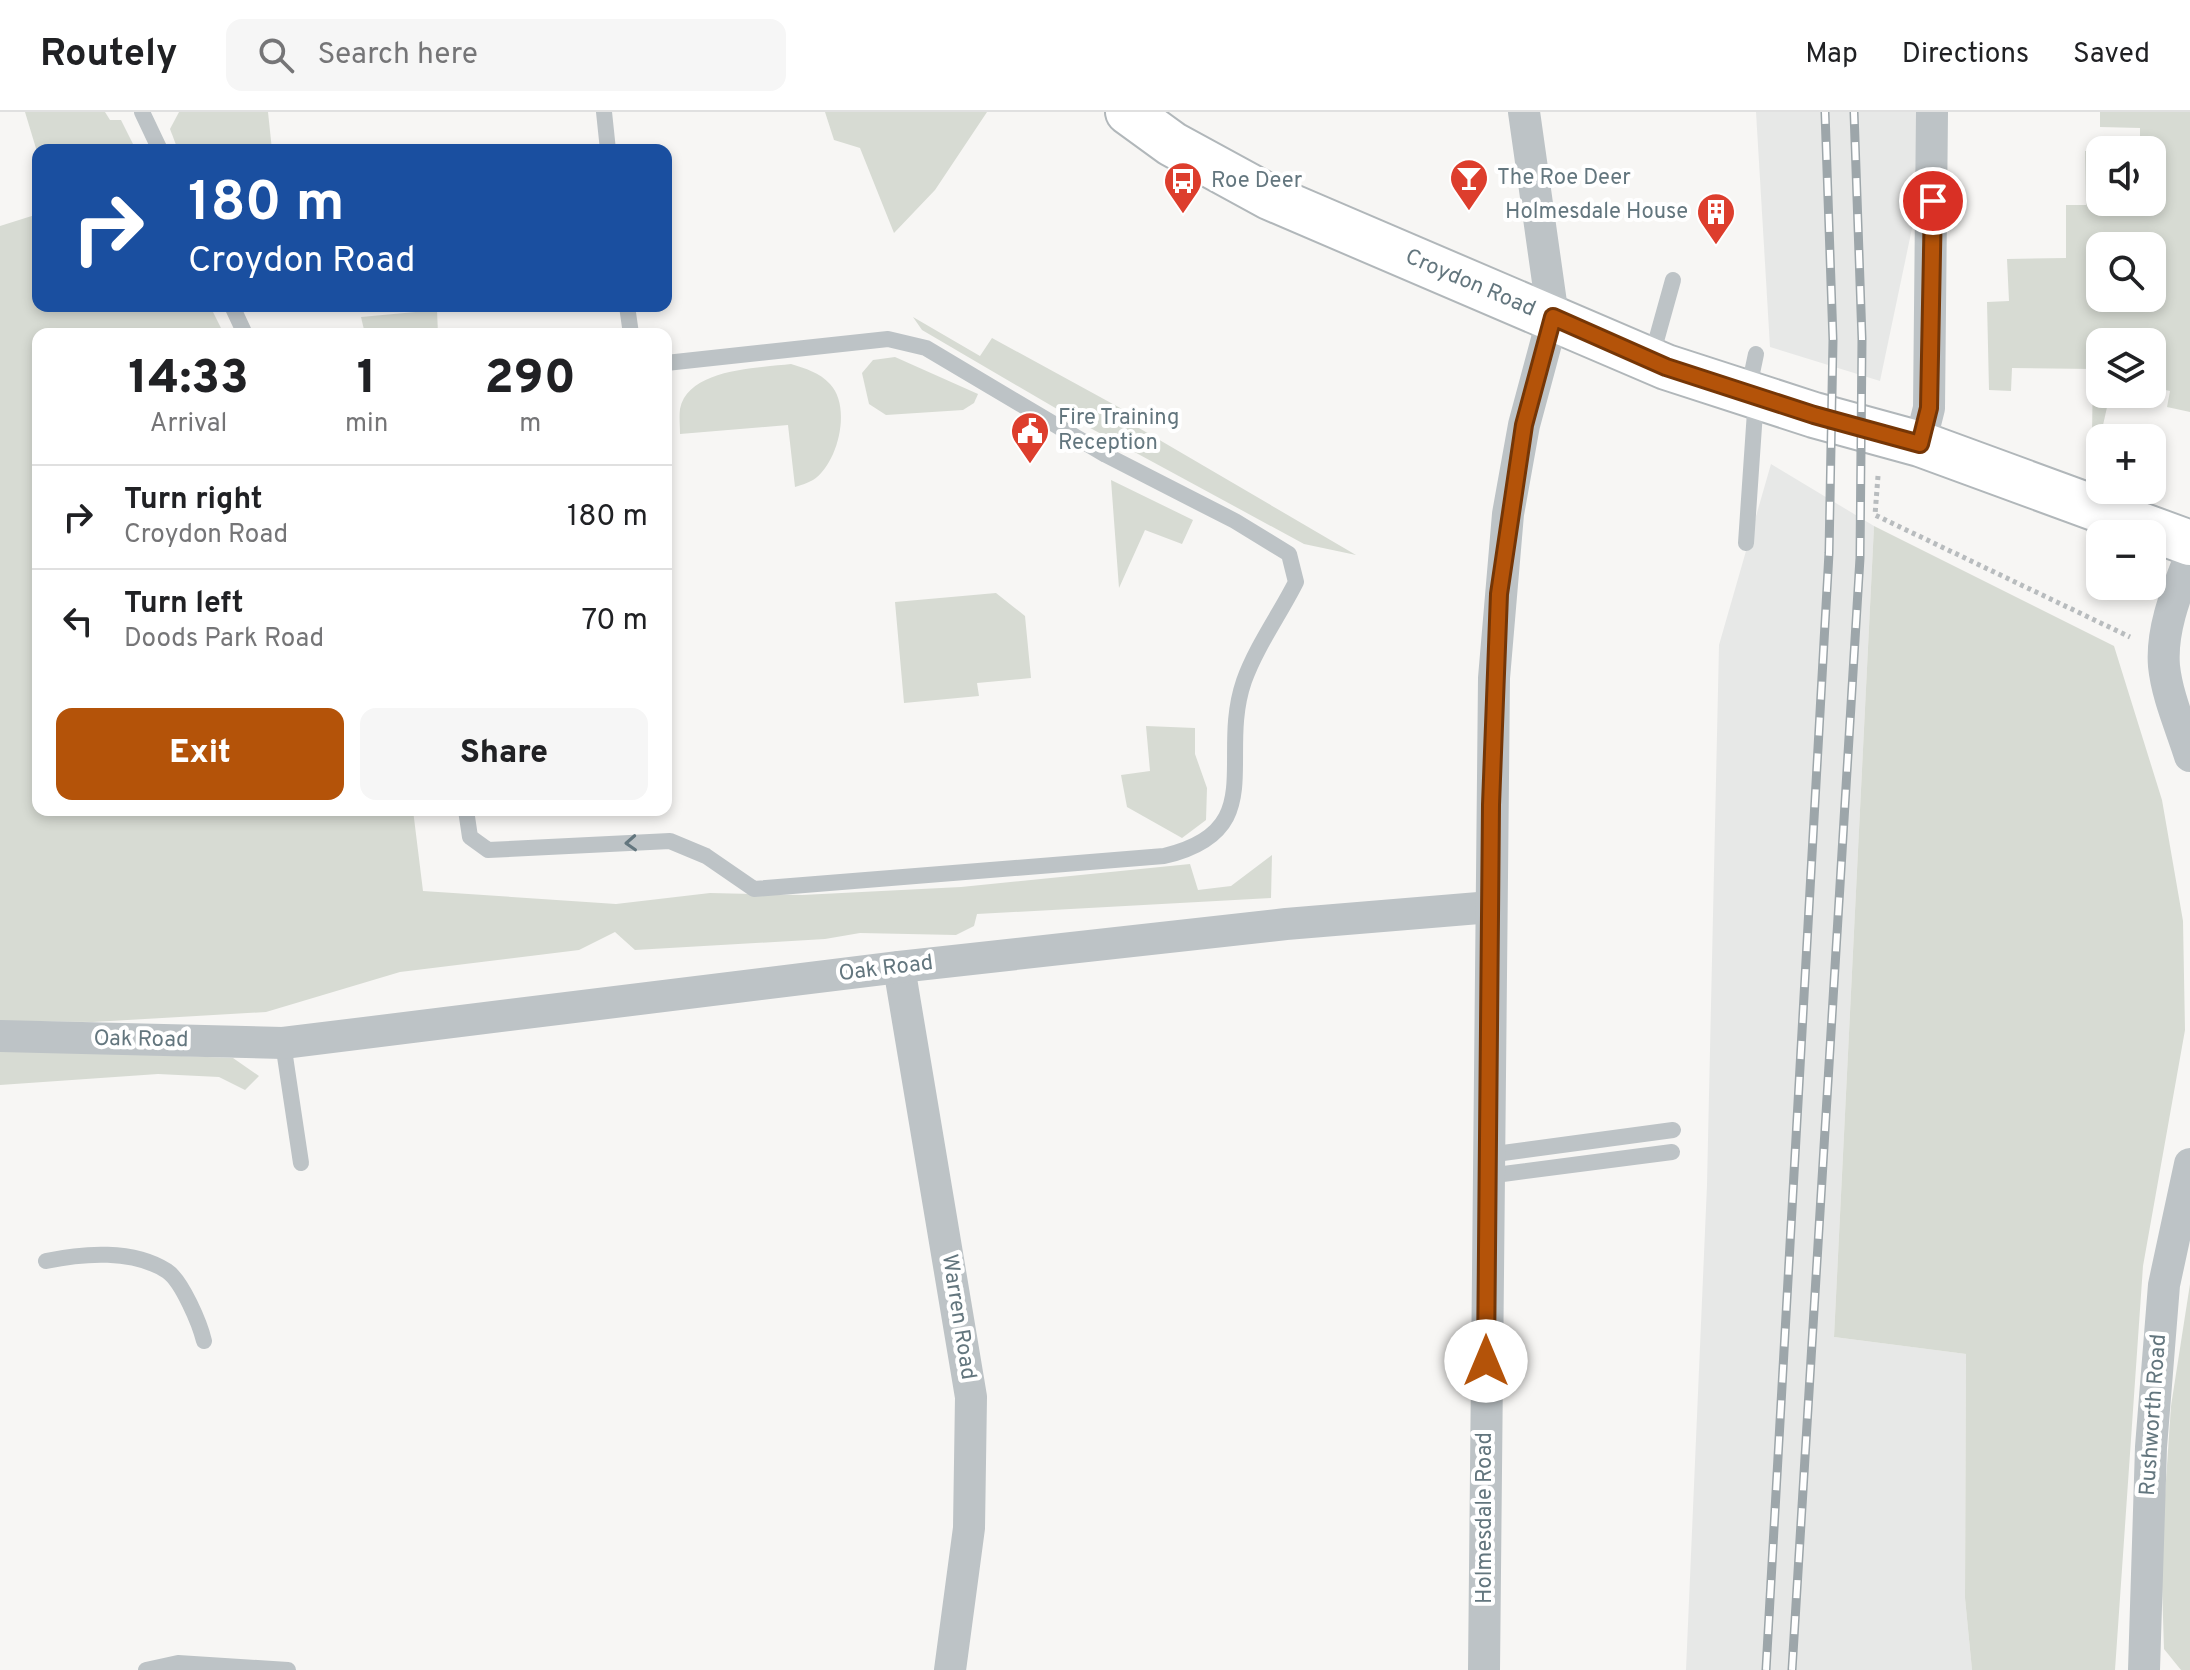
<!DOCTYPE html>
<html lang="en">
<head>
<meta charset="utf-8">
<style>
	:root { --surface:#fff; --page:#f6f6f6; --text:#202124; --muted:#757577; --line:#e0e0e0; --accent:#b45309 }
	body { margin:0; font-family:Overpass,sans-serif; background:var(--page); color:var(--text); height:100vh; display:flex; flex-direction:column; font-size:30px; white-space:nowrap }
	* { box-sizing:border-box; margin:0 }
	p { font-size:26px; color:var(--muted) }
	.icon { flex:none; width:44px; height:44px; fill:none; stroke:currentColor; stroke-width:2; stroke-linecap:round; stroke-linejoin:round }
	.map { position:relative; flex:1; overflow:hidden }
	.sheet { position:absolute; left:32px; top:216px; width:640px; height:488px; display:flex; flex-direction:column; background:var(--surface); border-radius:16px; box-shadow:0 4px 12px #0003 }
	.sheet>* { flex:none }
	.hud { position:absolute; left:32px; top:32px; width:640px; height:168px; border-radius:16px; box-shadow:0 4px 12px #0003; background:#1a4fa0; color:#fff; overflow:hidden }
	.fabs { position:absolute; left:2086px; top:24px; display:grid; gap:16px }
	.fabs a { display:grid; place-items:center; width:80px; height:80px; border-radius:16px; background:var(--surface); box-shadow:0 4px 12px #0003; font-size:40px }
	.pin { position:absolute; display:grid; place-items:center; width:68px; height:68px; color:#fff; margin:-34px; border:4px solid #fff; border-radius:50%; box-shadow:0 2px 8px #0007 }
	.me { position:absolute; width:88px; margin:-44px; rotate:0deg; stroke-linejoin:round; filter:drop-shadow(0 0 6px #0008) }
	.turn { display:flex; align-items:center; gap:28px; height:168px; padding:0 24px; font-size:36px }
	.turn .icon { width:104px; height:104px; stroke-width:2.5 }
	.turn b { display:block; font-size:56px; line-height:68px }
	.eta { display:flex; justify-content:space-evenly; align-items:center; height:136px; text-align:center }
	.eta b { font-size:48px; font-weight:800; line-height:56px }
	.cta { display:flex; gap:16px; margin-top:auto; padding:16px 24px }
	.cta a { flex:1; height:92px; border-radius:16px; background:var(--accent); color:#fff; font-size:32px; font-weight:800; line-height:92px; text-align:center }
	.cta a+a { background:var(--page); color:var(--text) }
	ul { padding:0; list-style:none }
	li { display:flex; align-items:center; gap:24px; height:104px; padding:0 24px; border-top:2px solid var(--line) }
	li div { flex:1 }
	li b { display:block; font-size:30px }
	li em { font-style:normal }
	header { display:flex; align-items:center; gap:48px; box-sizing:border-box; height:112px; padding:0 40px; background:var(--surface); border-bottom:2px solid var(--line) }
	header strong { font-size:38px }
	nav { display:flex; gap:44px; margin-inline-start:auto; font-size:28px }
	.search { width:560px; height:72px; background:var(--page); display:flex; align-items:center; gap:20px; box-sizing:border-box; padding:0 28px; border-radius:16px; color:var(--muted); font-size:30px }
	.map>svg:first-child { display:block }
	.built { fill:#e7e8e7 }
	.green { fill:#d7dbd3; fill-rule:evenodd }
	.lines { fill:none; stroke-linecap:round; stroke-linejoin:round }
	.primary-casing { stroke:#b1b7ba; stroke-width:48 }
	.path { stroke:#b8bcbe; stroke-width:5; stroke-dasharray:4 4; stroke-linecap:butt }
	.lane { stroke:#bdc3c6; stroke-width:16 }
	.street { stroke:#bdc3c6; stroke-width:32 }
	.primary { stroke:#fff; stroke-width:44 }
	.rail-casing { stroke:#9da6aa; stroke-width:9 }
	.rail { stroke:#fff; stroke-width:6; stroke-dasharray:18; stroke-linecap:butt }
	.oneway { stroke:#63767e }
	.route-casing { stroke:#753606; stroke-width:20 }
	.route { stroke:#b45309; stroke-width:14 }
	.labels { text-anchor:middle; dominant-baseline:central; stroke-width:8; stroke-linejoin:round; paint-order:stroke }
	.poi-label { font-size:22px; fill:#63767e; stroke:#fff; text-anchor:start }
	.street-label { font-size:22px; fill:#63767e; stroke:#fff }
</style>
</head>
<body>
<header>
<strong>Routely</strong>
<div class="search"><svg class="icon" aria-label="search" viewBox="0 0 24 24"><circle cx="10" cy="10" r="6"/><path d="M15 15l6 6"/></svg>Search here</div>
<nav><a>Map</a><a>Directions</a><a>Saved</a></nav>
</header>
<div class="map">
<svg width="2190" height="1558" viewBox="0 0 2190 1558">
	<rect width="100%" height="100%" fill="#f7f6f4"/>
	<!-- built -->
	<g class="built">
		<polygon points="1756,0 1918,0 1919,83 1880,269 1770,235"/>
		<polygon points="1771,352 1874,414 1834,1225 1966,1242 1965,1486 1972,1558 1686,1558 1707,1073 1719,533"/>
	</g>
	<!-- green -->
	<g class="green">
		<polygon points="25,0 105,0 110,8 121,8 136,38 38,38 38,43"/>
		<polygon points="179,0 268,0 272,38 178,38 170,17"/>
		<polygon points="825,0 987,0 935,78 894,121 860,36 834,28"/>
		<path d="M2100 0H2190V300L2167 295 2170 279 2152 275V230H2100V282H2110L2101 322H2092L2093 257 2012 256 2011 279 1989 278 1987 190 2009 189 2007 147 2066 146V93H2086L2085 39 2140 37V16L2100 15ZM2100 38H2152V90H2100ZM2100 134H2152V186H2100Z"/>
		<polygon points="38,102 38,194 210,194 224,222 38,222 38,698 413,698 423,779 616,792 710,781 802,783 961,775 1190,752 1198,778 1231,774 1272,743 1271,786 977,802 974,814 956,823 860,821 825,827 635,838 615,820 579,838 400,860 266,900 93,910 0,909 0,114"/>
		<polygon points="437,198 438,222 365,222 361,205"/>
		<polygon points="913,205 980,244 992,226 1122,297 1127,309 1356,443 1304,432 1081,311 922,218"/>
		<polygon points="895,245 978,282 974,291 963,298 886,303 869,292 862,261 873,248"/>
		<path d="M791 252C806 257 819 260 830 272 852 295 838 352 813 368 808 371 801 373 795 375L788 313 680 322C680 314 679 305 680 297 688 256 759 256 791 252Z"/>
		<polygon points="1111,368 1193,408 1182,432 1145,418 1119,476"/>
		<polygon points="1874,414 2114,534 2162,688 2183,809 2185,918 2143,1154 2115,1558 1972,1558 1965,1486 1966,1242 1834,1225"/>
		<polygon points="996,481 1025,504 1031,566 977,571 979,584 904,591 895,490"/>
		<polygon points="1146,614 1195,616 1195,642 1207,676 1206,708 1182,726 1127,695 1121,663 1150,659"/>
		<polygon points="0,937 233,946 259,964 245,978 219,965 158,962 0,973"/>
		<polygon points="2190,1172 2190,1558 2181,1558 2164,1537 2161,1442 2171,1294"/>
	</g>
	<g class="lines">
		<defs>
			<g id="primary">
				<path id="s1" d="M1128 0 1172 32 1269 85 1666 255 1814 303 1920 332 2190 431"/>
			</g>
		</defs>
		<!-- primary casing -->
		<use href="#primary" class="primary-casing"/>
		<!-- path -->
		<polyline class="path" points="1878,364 1875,403 2130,525"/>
		<!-- lane -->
		<g class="lane">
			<polyline points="142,0 160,38"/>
			<polyline points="604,0 608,38"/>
			<polyline points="232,194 245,222"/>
			<polyline points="627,194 631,222"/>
			<polyline points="1651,247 1673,168"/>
			<polyline points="1748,280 1756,242"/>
			<polyline points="1746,431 1756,285"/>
			<path d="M466 698 470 725 488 738 670 729 706 744 754 777 1164 744C1271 719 1217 647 1244 569 1256 535 1280 502 1296 470L1289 442 1235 409 1106 343 926 236 888 227 666 251"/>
			<polyline points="283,931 301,1051"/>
			<polyline points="1488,1043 1673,1018"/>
			<polyline points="1488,1064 1672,1040"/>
			<path d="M46 1149C83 1141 133 1137 167 1159 182 1169 200 1212 204 1229"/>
			<polyline points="146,1558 178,1551 288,1558"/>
		</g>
		<!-- street -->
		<g class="street">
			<polyline points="1920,332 1929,296 1932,0"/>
			<path d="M2190 445C2177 479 2161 517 2164 554 2167 584 2181 615 2190 644"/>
			<polyline points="899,855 971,1285 969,1416 950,1558"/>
			<polyline points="0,924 283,931 899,855 1286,812 1491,795"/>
			<polyline points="1484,1558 1494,566 1508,402 1524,313 1553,205 1524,0"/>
			<polyline points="2144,1558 2151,1335 2164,1173 2190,1052"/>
		</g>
		<!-- primary -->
		<use href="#primary" class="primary"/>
		<defs>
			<g id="rail">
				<polyline points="1766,1558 1829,441 1833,228 1825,0"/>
				<polyline points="1792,1558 1860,446 1862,227 1854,0"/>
			</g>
		</defs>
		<!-- rail casing -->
		<use href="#rail" class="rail-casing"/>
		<!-- rail -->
		<use href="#rail" class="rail"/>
	</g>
	<!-- one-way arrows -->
	<defs><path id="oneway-chevron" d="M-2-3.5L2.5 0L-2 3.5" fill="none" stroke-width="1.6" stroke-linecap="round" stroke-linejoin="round" transform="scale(2)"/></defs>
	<use class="oneway" href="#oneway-chevron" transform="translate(631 731) rotate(177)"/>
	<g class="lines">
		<defs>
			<polyline id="route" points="1486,1249 1491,693 1499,482 1524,313 1553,205 1666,255 1814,303 1920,332 1929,296 1933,89"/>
		</defs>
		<!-- route casing -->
		<use href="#route" class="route-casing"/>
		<!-- route -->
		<use href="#route" class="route"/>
	</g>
	<!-- icons -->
	<defs>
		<symbol id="bar-pin" viewBox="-11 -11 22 30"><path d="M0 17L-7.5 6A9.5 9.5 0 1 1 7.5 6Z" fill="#dd3e2d" stroke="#fff"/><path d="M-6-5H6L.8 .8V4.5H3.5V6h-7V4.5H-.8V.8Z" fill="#fff"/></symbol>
		<symbol id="bus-pin" viewBox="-11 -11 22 30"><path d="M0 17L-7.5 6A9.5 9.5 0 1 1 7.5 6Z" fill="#dd3e2d" stroke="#fff"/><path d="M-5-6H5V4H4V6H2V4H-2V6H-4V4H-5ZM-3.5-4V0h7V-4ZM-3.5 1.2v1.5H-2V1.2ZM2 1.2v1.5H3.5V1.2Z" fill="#fff"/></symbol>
		<symbol id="building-pin" viewBox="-11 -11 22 30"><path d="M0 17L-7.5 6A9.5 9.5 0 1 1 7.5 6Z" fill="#dd3e2d" stroke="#fff"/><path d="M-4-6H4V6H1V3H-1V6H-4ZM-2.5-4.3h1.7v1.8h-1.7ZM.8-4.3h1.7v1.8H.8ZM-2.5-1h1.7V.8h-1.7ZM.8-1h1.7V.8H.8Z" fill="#fff"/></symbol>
		<symbol id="civic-pin" viewBox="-11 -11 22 30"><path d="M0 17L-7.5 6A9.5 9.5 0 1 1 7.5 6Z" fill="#dd3e2d" stroke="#fff"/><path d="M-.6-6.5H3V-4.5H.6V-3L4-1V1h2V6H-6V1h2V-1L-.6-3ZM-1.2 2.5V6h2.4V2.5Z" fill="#fff"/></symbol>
	</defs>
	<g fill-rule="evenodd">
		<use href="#bar-pin" x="1447" y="44" width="44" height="60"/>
		<use href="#bus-pin" x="1161" y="47" width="44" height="60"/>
		<use href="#building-pin" x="1694" y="78" width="44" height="60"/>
		<use href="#civic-pin" x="1008" y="297" width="44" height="60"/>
	</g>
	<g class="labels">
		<!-- poi labels -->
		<g class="poi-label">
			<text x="1497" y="66">The Roe Deer</text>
			<text x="1211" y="69">Roe Deer</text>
			<text x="1688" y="100" text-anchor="end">Holmesdale House</text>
			<text x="1058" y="306">Fire Training<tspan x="1058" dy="25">Reception</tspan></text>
		</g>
		<!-- street labels -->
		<g class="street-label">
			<text stroke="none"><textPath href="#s1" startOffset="384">Croydon Road</textPath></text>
			<text transform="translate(886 857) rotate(-7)">Oak Road</text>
			<text transform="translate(141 928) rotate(1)">Oak Road</text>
			<text transform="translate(958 1205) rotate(81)">Warren Road</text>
			<text transform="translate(2154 1303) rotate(-86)">Rushworth Road</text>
			<text transform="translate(1485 1406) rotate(-90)">Holmesdale Road</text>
		</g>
	</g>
</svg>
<div class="fabs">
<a><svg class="icon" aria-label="sound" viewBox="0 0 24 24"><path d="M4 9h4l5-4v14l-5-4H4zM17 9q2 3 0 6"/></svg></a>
<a><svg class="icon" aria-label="search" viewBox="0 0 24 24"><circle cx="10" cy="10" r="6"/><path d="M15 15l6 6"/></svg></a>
<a><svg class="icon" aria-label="layers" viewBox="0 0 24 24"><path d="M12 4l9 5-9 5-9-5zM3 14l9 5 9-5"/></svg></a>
<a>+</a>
<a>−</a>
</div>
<div class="pin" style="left:1933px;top:89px;background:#d93025"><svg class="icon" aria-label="arrive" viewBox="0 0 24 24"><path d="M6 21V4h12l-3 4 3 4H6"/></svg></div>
<svg class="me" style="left:1486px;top:1249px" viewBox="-20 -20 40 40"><circle r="19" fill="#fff"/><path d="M0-13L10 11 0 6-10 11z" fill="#b45309"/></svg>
<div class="hud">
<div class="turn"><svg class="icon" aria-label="right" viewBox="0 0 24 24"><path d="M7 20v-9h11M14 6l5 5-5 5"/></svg><div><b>180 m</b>Croydon Road</div></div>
</div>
<section class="sheet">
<div class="eta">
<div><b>14:33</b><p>Arrival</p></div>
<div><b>1</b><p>min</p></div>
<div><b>290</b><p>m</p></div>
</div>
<ul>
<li><svg class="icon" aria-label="right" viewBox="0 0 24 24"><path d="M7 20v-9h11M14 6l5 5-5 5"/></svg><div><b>Turn right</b><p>Croydon Road</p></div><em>180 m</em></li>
<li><svg class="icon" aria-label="left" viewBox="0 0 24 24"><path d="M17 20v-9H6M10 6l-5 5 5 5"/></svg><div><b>Turn left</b><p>Doods Park Road</p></div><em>70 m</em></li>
</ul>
<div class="cta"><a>Exit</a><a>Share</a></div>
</section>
</div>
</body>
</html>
